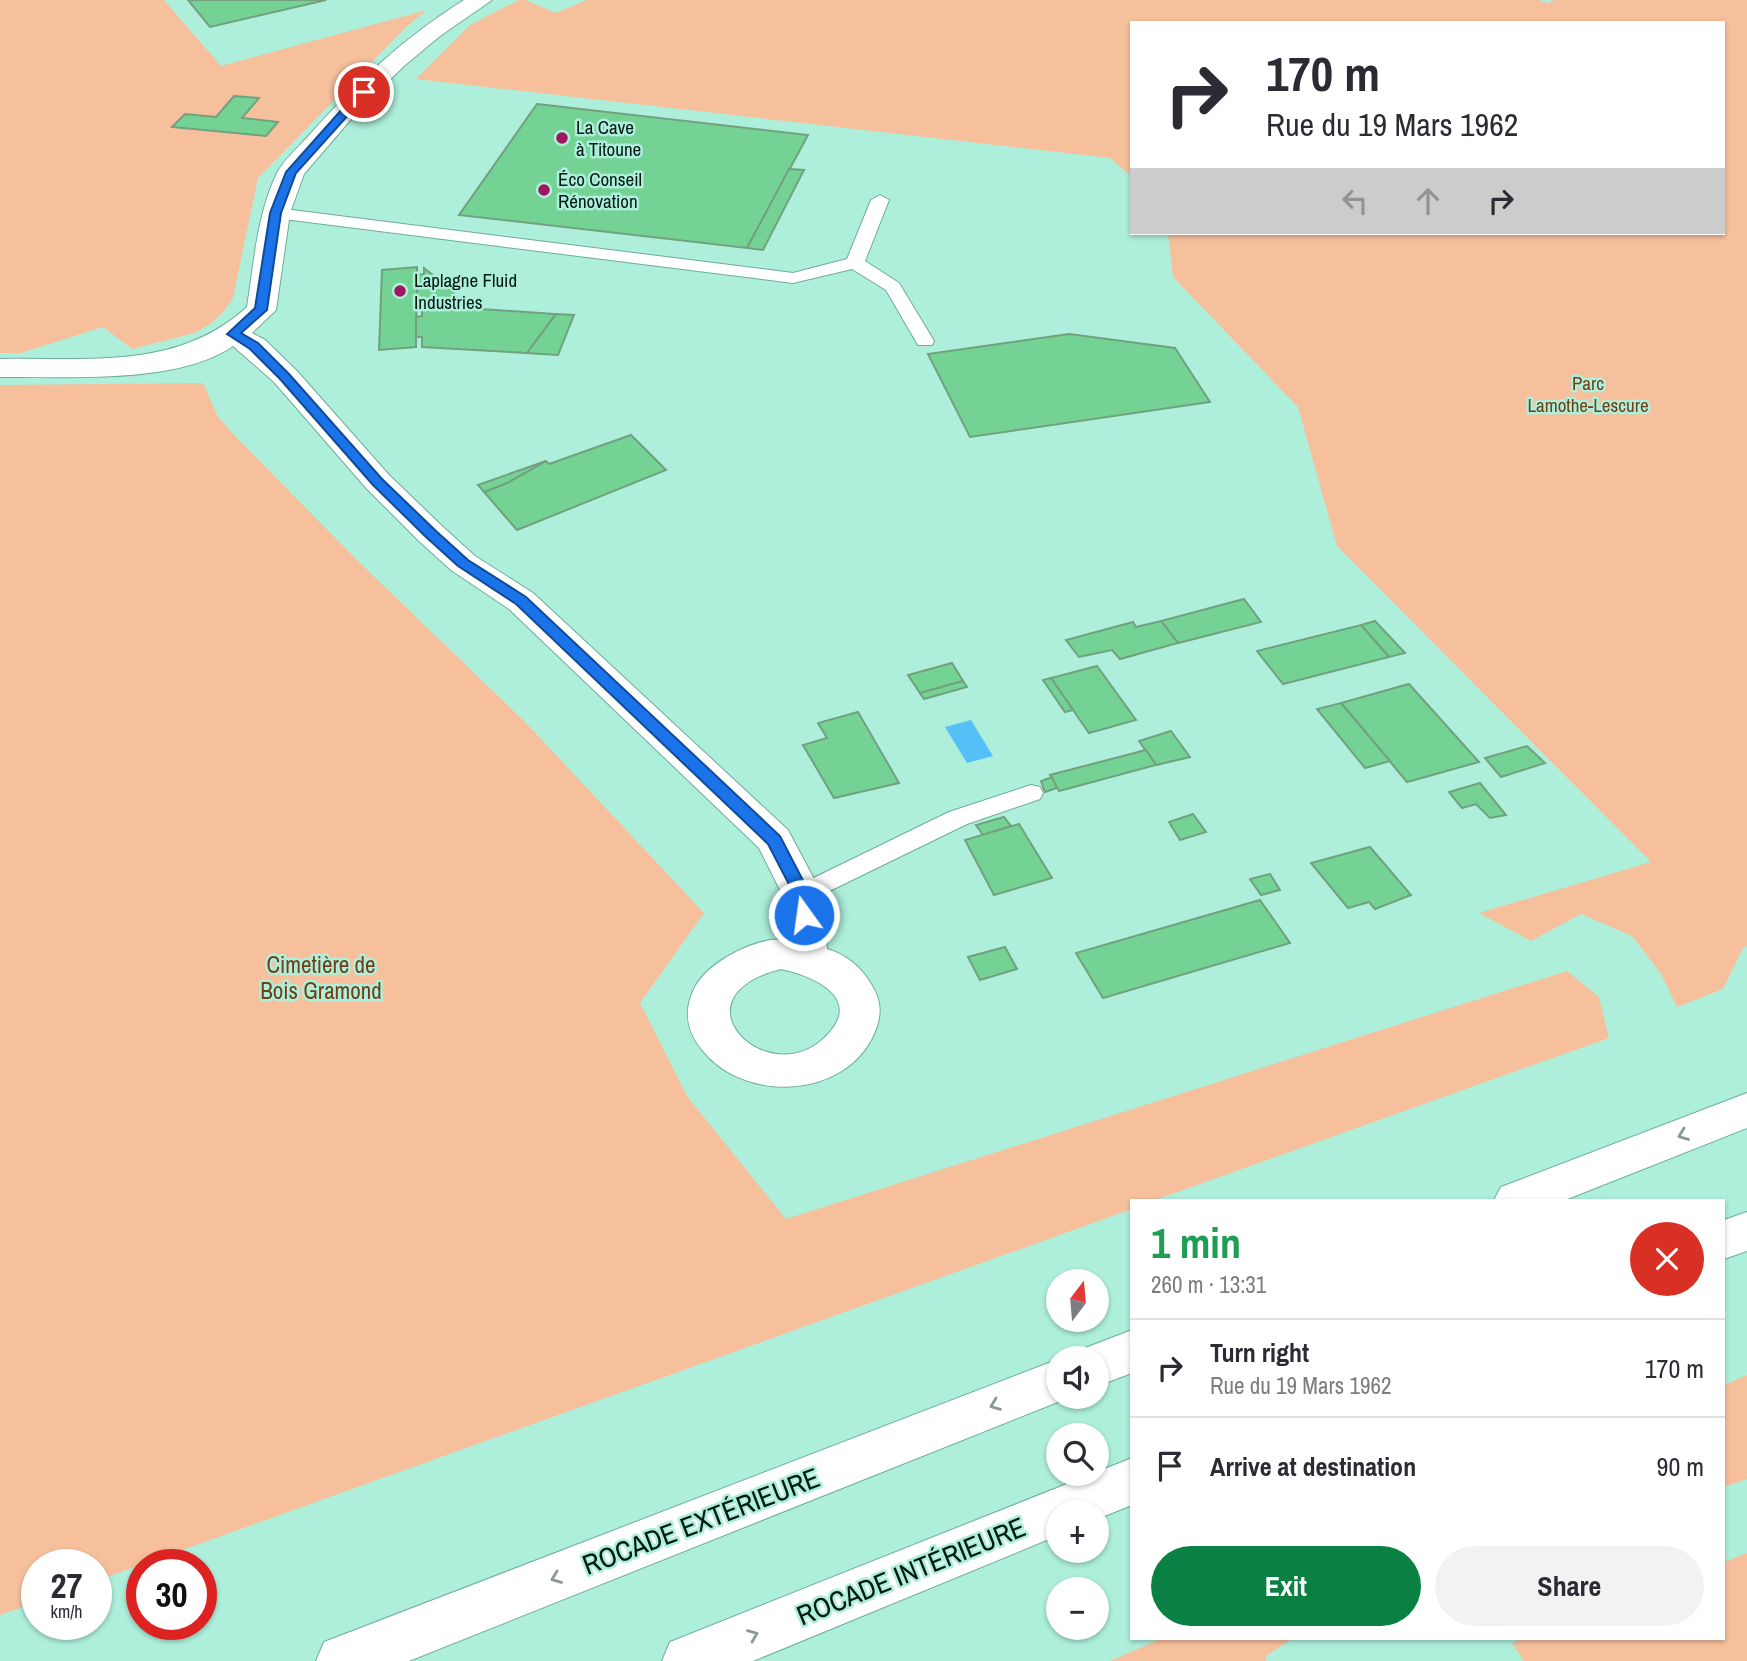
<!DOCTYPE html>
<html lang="en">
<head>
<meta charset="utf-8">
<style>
	:root { --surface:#fff; --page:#f2f2f3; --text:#2b2b33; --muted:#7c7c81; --line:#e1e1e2; --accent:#0b8043 }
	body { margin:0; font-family:"Archivo Narrow",sans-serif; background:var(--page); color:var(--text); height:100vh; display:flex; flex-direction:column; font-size:26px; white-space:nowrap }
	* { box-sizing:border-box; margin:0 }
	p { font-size:23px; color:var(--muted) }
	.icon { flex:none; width:38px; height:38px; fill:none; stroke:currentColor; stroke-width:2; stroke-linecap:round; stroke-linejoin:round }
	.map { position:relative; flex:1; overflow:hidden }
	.drawer { position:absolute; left:1130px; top:1199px; width:595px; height:441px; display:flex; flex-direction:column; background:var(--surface); border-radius:0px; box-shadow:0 2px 5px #0004 }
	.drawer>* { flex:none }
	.top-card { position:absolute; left:1130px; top:21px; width:595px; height:214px; border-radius:0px; box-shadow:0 2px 5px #0004; background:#fff; color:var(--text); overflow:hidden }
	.needle { width:46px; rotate:16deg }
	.fabs { position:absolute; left:1046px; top:1269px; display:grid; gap:14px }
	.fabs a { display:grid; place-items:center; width:63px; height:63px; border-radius:50%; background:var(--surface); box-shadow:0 2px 5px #0004; font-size:35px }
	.speed { position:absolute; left:21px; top:1549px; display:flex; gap:14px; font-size:35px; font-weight:700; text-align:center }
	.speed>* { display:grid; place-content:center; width:91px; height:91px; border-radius:50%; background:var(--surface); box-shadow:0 2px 5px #0004; line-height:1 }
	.speed small { font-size:18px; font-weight:400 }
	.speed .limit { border:10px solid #d22; background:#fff; color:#111 }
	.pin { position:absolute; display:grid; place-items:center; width:60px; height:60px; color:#fff; margin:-30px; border:4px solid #fff; border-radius:50%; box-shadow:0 2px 7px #0007 }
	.me { position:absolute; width:77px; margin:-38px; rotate:346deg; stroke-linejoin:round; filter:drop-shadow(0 0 5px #0008) }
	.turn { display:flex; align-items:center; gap:24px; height:147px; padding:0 21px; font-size:32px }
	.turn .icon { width:91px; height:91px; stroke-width:2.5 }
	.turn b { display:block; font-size:49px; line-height:60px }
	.lanes { display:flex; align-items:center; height:66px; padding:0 21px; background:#0003; justify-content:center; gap:35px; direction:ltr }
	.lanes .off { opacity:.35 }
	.round { display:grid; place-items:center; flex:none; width:74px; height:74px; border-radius:37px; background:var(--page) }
	.headline { display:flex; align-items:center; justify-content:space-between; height:119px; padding:0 21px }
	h1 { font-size:42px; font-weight:700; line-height:52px; color:#1e9e55 }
	.action { display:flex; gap:14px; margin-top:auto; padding:14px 21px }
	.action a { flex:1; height:80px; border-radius:42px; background:var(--accent); color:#fff; font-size:28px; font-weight:700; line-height:80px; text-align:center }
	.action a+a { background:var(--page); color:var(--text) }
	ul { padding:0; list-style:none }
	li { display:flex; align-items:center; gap:21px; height:98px; padding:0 21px; border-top:2px solid var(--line) }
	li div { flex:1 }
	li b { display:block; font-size:26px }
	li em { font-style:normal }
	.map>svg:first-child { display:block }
	.green { fill:#f7c09d }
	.water { fill:#54c0f7 }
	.building { fill:#75d295; stroke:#71a17f; stroke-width:2 }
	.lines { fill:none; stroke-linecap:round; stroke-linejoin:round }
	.service-casing { stroke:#6dad9b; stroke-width:2 }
	.minor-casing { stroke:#6dad9b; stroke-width:2 }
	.motorway-casing { stroke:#6dad9b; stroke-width:2 }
	.service { fill:#fff; fill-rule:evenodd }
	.minor { fill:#fff; fill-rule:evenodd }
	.motorway { fill:#fff; fill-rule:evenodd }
	.oneway { stroke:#8c9895 }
	.route { fill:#1a73e8; stroke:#114b97; stroke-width:2 }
	.poi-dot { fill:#a01662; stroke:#adefdb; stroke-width:2.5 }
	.labels { text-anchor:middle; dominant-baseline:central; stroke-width:5; stroke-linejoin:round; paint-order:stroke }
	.far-poi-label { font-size:19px; fill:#001913; stroke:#adefdb; text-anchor:start }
	.far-park-label { font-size:19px; fill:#743e14; stroke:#adefdb }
	.park-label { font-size:23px; fill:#743e14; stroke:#adefdb }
	.near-street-label { font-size:28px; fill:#001913; stroke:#adefdb }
</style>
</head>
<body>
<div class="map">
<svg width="1747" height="1661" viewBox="0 0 1747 1661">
	<rect width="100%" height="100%" fill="#adefdb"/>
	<!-- green -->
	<g class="green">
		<polygon points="0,0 164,0 221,66 427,10 406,27 258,178 233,298 224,311 213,322 195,333 132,349 103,327 21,353 0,353"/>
		<polygon points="519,0 526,0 555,13 587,0 1539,0 1548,3 1554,0 1747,0 1747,946 1743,948 1723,989 1677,1007 1661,974 1632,936 1581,914 1531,941 1479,913 1651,862 1337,546 1298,407 1173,277 1168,233 1724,233 1724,23 1132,23 1132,177 1110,158 416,79 470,25"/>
		<polygon points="203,383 218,417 236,437 358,561 526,723 704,913 640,1003 687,1096 786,1219 1567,971 1599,997 1609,1038 1155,1200 1132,1200 1132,1209 96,1581 96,1564 37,1564 37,1602 0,1615 0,385"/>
		<polygon points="1747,1375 1747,1479 1724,1487 1724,1385"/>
		<polygon points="1747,1553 1747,1661 1524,1661 1512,1643 1524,1638 1724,1638 1724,1562"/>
		<polygon points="1163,1638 1293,1638 1265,1657 1267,1661 1110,1661"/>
	</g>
	<!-- water -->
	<polygon class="water" points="971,720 993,756 967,763 945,727"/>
	<!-- building -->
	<g class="building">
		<polygon points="188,0 326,0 210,27"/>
		<polygon points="234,96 259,98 242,118 278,122 266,136 172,127 185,114 216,117"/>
		<polygon points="537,104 808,135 747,248 459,215"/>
		<polygon points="789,169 804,170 763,250 747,248"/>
		<polygon points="417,267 416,347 379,350 382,270"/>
		<polygon points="424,268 447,286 459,299 417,302 417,275 424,274"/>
		<polygon points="422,305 556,314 527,353 422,347 422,337 416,337 416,317 422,316"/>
		<polygon points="556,314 574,315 558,355 527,353"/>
		<polygon points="1069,334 1175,348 1210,402 970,437 928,354"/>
		<polygon points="631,435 666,470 517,530 484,492 507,483 546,461 549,464"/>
		<polygon points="546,461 507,483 484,492 478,485"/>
		<polygon points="1244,599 1261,622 1178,643 1161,621"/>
		<polygon points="1161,621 1178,643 1120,659 1112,650 1079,657 1066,640 1133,622 1136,627"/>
		<polygon points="1375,621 1405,653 1389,657 1361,625"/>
		<polygon points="1361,625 1389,657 1283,684 1257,651"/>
		<polygon points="952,663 963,681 920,693 908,675"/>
		<polygon points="1097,666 1136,720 1089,733 1051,678"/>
		<polygon points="1051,678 1073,710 1065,712 1043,680"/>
		<polygon points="963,681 967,687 924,699 920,693"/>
		<polygon points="1409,684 1479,762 1407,782 1341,703"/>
		<polygon points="1341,703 1390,761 1365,768 1317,709"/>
		<polygon points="858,712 899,783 834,798 803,745 827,738 818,723"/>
		<polygon points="1171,731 1190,757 1156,765 1139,741"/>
		<polygon points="1527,746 1545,763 1501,777 1485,758"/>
		<polygon points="1146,750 1156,765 1059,791 1050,775"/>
		<polygon points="1052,777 1057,788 1045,792 1041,781"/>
		<polygon points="1480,783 1506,815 1490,818 1476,804 1462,808 1449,792"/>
		<polygon points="1193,814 1206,832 1180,840 1169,822"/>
		<polygon points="1004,817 1011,826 983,835 976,825"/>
		<polygon points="1019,824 1052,878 994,895 965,840"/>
		<polygon points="1370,847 1411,895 1375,909 1369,902 1348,908 1311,863"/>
		<polygon points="1270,874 1280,890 1261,895 1250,879"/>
		<polygon points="1260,900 1290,943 1103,998 1076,953"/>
		<polygon points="1005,947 1017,969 980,980 968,957"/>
	</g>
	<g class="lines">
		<defs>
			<g id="service">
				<polygon points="880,195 889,200 865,261 899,283 934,341 932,345 918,345 886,290 852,269 793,283 276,218 267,213 276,208 793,273 847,259 871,200"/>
				<polygon points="1031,785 1040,787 1043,793 1040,799 967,824 811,900 802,903 793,900 789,894 793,888 949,812"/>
			</g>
			<path id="minor" d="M464 0H492L440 36 404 66 358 111 304 174 290 213 276 310 252 333 265 340 296 370 389 475 443 527 475 556 533 593 788 830 822 894 827 949C847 955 861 967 871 984 882 1001 882 1016 874 1034 845 1099 745 1103 703 1051 686 1031 683 1010 695 987 708 962 757 936 785 940L782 894 759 848 509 609 451 570 419 541 367 489 274 382 233 346C177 385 66 376 0 377V359C88 357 177 371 247 307 254 263 257 214 277 173 285 158 301 145 312 132 358 81 405 37 464 0ZM781 969C817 977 866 1000 823 1039 766 1091 670 997 781 969Z"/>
			<g id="motorway">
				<polygon points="1747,1093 1747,1128 1565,1200 1494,1200 1501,1187"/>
				<polygon points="1747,1212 1747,1251 1724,1259 1724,1220"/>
				<polygon points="1132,1330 1132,1373 1097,1386 1097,1358 1076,1358 1080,1350"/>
				<polygon points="1059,1359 1059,1396 1073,1396 409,1661 316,1661 324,1642"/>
				<polygon points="1132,1458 1132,1505 1097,1519 1097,1512 1059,1512 1059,1535 753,1661 662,1661 670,1642"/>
			</g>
		</defs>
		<!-- service casing -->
		<use href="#service" class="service-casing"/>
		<!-- minor casing -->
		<use href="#minor" class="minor-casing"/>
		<!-- motorway casing -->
		<use href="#motorway" class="motorway-casing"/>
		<!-- service -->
		<use href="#service" class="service"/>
		<!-- minor -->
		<use href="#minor" class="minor"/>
		<!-- motorway -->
		<use href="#motorway" class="motorway"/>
	</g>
	<!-- one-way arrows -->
	<defs><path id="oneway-chevron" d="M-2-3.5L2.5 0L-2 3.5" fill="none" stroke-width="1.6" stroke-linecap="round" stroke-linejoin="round" transform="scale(1.75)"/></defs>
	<g class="oneway">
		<use href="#oneway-chevron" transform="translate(1683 1135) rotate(159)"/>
		<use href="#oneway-chevron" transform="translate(995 1405) rotate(159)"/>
		<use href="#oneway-chevron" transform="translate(556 1578) rotate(159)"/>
		<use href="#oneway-chevron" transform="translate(753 1635) rotate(-22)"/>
	</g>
	<!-- route -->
	<polygon class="route" points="360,89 369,92 296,173 281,213 267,310 241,333 258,343 289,374 382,479 436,531 468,560 526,597 780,836 810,894 809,919 798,919 794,894 768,844 516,604 458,566 426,537 373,485 280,379 250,349 227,334 255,308 270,213 286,172"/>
	<!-- markers -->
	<g class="poi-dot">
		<circle cx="562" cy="138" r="7"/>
		<circle cx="544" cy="190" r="7"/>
		<circle cx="400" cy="291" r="7"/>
	</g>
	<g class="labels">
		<!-- far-poi labels -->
		<g class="far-poi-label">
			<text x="576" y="127">La Cave<tspan x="576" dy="22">à Titoune</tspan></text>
			<text x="558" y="179">Éco Conseil<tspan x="558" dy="22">Rénovation</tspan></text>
			<text x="414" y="280">Laplagne Fluid<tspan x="414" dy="22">Industries</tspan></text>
		</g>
		<!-- far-park labels -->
		<g class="far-park-label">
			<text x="1588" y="383">Parc<tspan x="1588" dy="22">Lamothe-Lescure</tspan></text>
		</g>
		<!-- park labels -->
		<g class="park-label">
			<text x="321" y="964">Cimetière de<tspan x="321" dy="26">Bois Gramond</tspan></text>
		</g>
		<!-- near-street labels -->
		<g class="near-street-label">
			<text transform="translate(701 1521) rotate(-21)">ROCADE EXTÉRIEURE</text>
			<text transform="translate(911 1571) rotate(-22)">ROCADE INTÉRIEURE</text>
		</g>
	</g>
</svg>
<div class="fabs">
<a><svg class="needle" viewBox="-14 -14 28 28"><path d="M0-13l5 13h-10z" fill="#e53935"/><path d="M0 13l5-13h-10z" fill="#7c7c81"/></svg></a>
<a><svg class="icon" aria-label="sound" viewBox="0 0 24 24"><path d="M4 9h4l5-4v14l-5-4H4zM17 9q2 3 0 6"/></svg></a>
<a><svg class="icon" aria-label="search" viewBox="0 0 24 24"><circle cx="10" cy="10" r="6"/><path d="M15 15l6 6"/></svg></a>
<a>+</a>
<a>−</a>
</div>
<div class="speed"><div>27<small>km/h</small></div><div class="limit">30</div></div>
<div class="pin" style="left:364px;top:92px;background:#d93025"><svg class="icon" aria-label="arrive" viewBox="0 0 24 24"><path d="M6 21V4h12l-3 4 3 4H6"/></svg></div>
<svg class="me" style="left:804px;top:915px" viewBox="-20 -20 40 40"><circle r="17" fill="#1a73e8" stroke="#fff" stroke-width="3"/><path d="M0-11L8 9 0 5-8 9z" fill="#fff"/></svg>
<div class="top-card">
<div class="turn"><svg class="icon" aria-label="right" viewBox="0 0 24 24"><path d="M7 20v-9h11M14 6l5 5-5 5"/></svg><div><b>170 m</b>Rue du 19 Mars 1962</div></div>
<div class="lanes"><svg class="icon off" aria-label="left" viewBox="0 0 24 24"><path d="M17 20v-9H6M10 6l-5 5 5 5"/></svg><svg class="icon off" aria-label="ahead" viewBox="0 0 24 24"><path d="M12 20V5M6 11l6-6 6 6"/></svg><svg class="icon" aria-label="right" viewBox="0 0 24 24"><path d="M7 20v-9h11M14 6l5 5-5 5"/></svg></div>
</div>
<section class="drawer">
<div class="headline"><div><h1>1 min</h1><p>260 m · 13:31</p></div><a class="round" style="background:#d93025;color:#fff"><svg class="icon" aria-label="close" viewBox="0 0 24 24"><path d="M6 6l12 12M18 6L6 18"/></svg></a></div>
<ul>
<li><svg class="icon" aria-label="right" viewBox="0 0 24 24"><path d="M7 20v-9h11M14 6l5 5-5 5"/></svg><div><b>Turn right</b><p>Rue du 19 Mars 1962</p></div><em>170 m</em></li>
<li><svg class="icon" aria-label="arrive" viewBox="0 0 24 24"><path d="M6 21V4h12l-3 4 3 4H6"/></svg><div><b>Arrive at destination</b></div><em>90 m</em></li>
</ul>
<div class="action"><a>Exit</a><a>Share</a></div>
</section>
</div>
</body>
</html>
